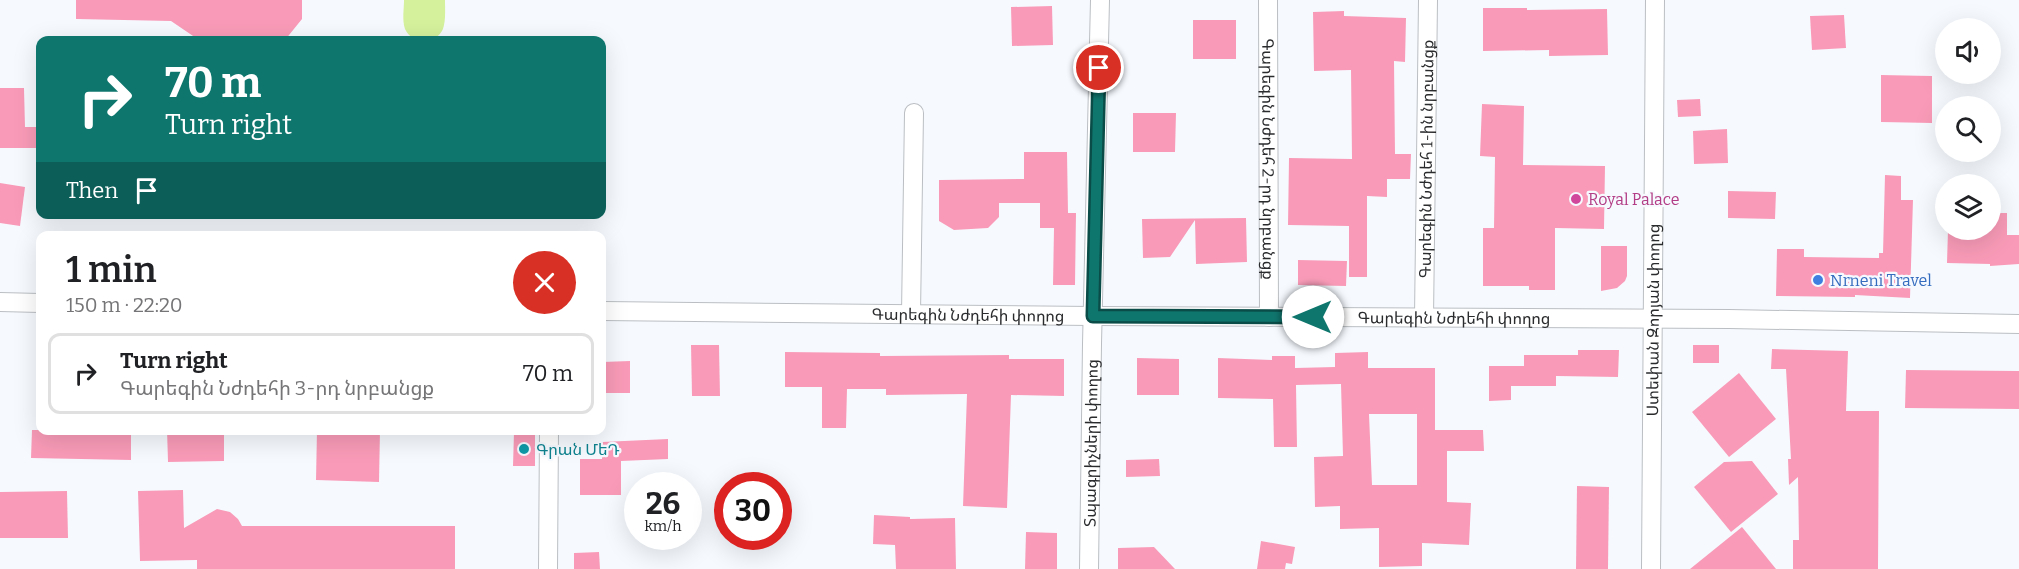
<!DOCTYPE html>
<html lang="en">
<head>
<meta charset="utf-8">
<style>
	:root { --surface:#fff; --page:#f2f2f2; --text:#202124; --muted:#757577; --line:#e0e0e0 }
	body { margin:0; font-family:Bitter,"Noto Sans Armenian",serif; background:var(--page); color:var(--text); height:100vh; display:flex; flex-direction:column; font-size:22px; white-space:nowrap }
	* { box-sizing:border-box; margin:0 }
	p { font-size:20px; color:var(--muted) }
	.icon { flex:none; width:33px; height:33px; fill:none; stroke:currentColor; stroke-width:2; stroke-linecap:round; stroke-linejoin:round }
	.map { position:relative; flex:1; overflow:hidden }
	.side { position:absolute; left:36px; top:231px; width:570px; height:204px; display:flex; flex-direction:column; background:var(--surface); border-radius:12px; box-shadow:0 6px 24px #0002 }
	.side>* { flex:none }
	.top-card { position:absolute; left:36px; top:36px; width:570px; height:183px; border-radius:12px; box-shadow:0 6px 24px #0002; background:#0f766e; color:#fff; overflow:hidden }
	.fabs { position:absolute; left:1935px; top:18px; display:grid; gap:12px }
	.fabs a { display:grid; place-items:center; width:66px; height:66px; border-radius:50%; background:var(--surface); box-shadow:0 6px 24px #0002; font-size:30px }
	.speed { position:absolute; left:624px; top:472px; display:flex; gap:12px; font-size:30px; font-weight:700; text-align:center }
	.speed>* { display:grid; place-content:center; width:78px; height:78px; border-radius:50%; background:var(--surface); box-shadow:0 6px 24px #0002; line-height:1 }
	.speed small { font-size:15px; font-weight:400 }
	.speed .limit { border:9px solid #d22; background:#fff; color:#111 }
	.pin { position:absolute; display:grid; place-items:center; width:51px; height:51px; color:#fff; margin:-26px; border:3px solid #fff; border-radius:50%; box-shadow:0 2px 6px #0007 }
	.me { position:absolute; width:66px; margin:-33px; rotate:270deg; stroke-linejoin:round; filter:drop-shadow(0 0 4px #0008) }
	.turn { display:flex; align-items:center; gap:21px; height:126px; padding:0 30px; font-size:27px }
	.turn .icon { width:78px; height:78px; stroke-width:2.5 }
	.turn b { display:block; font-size:42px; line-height:51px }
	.then { display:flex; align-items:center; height:57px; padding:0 30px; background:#0003; gap:12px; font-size:22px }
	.round { display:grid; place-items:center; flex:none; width:63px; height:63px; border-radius:32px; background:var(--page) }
	.headline { display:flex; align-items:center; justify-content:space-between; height:102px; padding:0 30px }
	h1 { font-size:36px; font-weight:600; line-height:45px }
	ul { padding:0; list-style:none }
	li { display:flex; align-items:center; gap:18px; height:81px; margin:0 12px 9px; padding:0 18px; border:3px solid var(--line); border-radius:12px }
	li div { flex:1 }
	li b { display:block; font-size:22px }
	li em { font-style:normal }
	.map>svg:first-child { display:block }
	.green { fill:#d5f19c }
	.building { fill:#f99bb8; fill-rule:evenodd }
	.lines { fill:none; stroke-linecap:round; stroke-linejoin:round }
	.street-casing { stroke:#bbbfc3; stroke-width:20 }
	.street { stroke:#fff; stroke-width:18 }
	.route-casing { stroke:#0a4d48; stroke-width:15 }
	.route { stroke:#0f766e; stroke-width:10 }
	.hotel-dot { fill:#d1479c; stroke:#f6faff; stroke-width:2 }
	.shop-dot { fill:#3f7fe0; stroke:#f6faff; stroke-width:2 }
	.culture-dot { fill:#0f9aa8; stroke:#f6faff; stroke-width:2 }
	.labels { text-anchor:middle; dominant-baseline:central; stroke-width:4.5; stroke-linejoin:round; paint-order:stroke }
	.street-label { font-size:16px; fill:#2a2b2d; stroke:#f6faff }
	.hotel-label { font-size:16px; fill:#b23c85; stroke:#f6faff; text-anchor:start }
	.shop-label { font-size:16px; fill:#366cbe; stroke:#f6faff; text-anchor:start }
	.culture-label { font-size:16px; fill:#0d838f; stroke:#f6faff; text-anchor:start }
</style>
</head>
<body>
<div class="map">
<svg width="2019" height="569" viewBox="0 0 2019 569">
	<rect width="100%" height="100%" fill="#f6faff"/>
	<!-- green -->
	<path class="green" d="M404 0H445C445 9 446 20 443 29 436 45 412 45 405 29 402 20 404 9 404 0Z"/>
	<!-- building -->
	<g class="building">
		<polygon points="76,0 302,0 302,19 285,40 199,40 171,21 76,19"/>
		<polygon points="1052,6 1053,45 1012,46 1011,7"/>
		<polygon points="1483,8 1527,8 1527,10 1607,9 1608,55 1549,56 1549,50 1483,51"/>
		<polygon points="1344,11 1344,16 1406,18 1405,62 1394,61 1395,154 1411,154 1410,179 1387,179 1387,197 1367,196 1367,277 1349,277 1349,226 1288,225 1289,158 1352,159 1351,70 1314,71 1313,12"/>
		<polygon points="1844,15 1846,48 1812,50 1810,16"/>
		<rect x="1193" y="20" width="43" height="39"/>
		<polygon points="1881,75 1932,76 1932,123 1881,122"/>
		<polygon points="0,88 24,88 25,127 40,127 40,148 0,148"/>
		<polygon points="1700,99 1701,116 1678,117 1677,100"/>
		<polygon points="1482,104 1524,106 1523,165 1605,166 1604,229 1555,228 1555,290 1529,290 1529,286 1483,286 1483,228 1494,228 1495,157 1480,156"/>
		<polygon points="1133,113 1176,113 1175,152 1133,152"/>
		<polygon points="1727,129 1728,163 1694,164 1693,131"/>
		<polygon points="1024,152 1067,152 1068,213 1076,213 1075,285 1053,285 1054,228 1040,228 1040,203 999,203 999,217 988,228 954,230 939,221 939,180 1024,179"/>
		<polygon points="1885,175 1901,176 1901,200 1913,200 1910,298 1855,295 1855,297 1776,296 1777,249 1804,249 1804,257 1879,258 1879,253 1883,253"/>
		<polygon points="0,183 25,187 20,226 0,223"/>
		<polygon points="1728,191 1776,192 1775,219 1728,218"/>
		<polygon points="1990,213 2007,213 2007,235 2019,235 2019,264 1990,266 1990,264 1947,263 1948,230 1990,230"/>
		<polygon points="1246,218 1247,262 1196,264 1195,220 1170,257 1143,258 1142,219"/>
		<polygon points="1601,246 1627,246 1627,276 1625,281 1617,288 1601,291"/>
		<polygon points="1298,260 1347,261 1346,286 1298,285"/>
		<polygon points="691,345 719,345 720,396 692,396"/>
		<rect x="1693" y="345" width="26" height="18"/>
		<polygon points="1772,349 1848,351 1846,411 1879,411 1878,569 1793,569 1793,540 1799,540 1798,477 1789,485 1788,459 1791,459 1786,369 1771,369"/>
		<polygon points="1578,350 1619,350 1618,377 1556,376 1556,386 1511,386 1511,400 1489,401 1489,366 1524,366 1524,355 1578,355"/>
		<polygon points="785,352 880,353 880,356 1009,355 1009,359 1064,359 1064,396 1011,395 1007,508 963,506 967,394 886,395 886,389 847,389 846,428 822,428 822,387 785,387"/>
		<path d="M1368 352V368H1435V430H1483L1484 451H1447V502L1471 503 1469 545 1422 543V566L1379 567V528L1340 529V506L1315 507 1314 457 1343 456 1341 384 1296 385 1297 447H1274L1273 399 1218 398V358L1272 360V356H1295V368L1335 367V353ZM1369 414H1417V485H1372Z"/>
		<polygon points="1137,358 1179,359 1179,395 1137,395"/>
		<polygon points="630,361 630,393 602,393 602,362"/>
		<polygon points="1906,370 2019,371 2019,409 1905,408"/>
		<polygon points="1739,373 1776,419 1729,457 1692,412"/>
		<polygon points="32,430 131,430 131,460 31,458"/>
		<polygon points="167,430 224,430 224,461 168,462"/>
		<polygon points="317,430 380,430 379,482 316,480"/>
		<polygon points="514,432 535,432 535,466 513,466"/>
		<polygon points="668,439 668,459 621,461 621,495 580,495 580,459 602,459 602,442"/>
		<polygon points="1159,459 1160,476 1126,477 1126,460"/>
		<polygon points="1752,461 1778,494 1731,532 1694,487 1724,462"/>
		<polygon points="1577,486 1609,487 1608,569 1576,569"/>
		<polygon points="183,490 184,528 217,509 230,512 238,519 242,526 455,526 455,569 197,569 197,560 140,561 138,491"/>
		<polygon points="67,491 68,538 0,538 0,492"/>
		<polygon points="874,515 910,517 910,519 955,518 956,569 896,569 895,545 873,544"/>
		<polygon points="1742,527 1776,569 1690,569"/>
		<polygon points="1026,532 1057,533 1057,569 1025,569"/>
		<polygon points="1261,541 1295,547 1292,564 1286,563 1285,569 1257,569"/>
		<polygon points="1154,547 1175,569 1118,569 1118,548"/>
		<polygon points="599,552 600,569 574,569 574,553"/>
	</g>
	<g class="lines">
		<defs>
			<g id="street">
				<path id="s1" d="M1268 0 1269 317"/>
				<polyline points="0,302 40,303"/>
				<path id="s2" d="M602 311 1093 316 1729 319 2019 324"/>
				<polyline points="911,314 914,113"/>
				<path id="s3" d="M1424 318 1428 0"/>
				<polyline points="548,569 549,430"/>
				<path id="s4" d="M1089 569 1092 344 1100 0"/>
				<path id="s5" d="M1651 569 1655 0"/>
			</g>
		</defs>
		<!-- street casing -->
		<use href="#street" class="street-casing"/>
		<!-- street -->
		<use href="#street" class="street"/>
	</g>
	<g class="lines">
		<defs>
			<polyline id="route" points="1099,68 1093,316 1313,317"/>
		</defs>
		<!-- route casing -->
		<use href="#route" class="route-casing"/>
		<!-- route -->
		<use href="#route" class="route"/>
	</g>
	<!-- markers -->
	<circle class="hotel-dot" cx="1576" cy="199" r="6"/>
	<circle class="shop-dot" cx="1818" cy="280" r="6"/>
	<circle class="culture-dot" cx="524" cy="449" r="6"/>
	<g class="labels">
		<!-- street labels -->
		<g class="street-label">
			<text stroke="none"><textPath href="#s1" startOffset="159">Գարեգին Նժդեհ 2-րդ նրբանցք</textPath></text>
			<text stroke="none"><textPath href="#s3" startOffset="159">Գարեգին Նժդեհ 1-ին նրբանցք</textPath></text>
			<text stroke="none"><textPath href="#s2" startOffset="366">Գարեգին Նժդեհի փողոց</textPath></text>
			<text stroke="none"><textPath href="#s2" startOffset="852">Գարեգին Նժդեհի փողոց</textPath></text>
			<text stroke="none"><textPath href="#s5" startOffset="249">Ստեփան Զորյան փողոց</textPath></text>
			<text stroke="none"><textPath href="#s4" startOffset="126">Տպագրիչների փողոց</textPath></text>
		</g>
		<!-- hotel labels -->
		<g class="hotel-label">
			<text x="1588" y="199">Royal Palace</text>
		</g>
		<!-- shop labels -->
		<g class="shop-label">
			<text x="1830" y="280">Nrneni Travel</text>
		</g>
		<!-- culture labels -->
		<g class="culture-label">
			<text x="536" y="449">Գրան ՄեԴ</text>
		</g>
	</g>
</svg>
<div class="fabs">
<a><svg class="icon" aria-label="sound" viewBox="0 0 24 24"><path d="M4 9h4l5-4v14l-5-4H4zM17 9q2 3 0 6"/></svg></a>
<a><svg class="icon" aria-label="search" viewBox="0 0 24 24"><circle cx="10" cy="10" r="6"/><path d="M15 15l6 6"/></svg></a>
<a><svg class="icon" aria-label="layers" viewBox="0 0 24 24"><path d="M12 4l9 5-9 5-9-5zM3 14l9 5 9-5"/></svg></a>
</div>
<div class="speed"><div>26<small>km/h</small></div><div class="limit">30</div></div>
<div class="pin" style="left:1099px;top:68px;background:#d93025"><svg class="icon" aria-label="arrive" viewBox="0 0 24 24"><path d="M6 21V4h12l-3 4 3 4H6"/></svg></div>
<svg class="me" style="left:1313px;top:317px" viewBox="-20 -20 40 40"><circle r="19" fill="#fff"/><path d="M0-13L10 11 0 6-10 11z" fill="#0f766e"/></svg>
<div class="top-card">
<div class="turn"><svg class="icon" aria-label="right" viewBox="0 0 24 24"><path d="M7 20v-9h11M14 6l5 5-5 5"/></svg><div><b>70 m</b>Turn right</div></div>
<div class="then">Then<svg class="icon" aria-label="arrive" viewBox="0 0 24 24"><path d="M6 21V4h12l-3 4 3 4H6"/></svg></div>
</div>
<section class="side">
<div class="headline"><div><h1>1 min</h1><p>150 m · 22:20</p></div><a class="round" style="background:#d93025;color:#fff"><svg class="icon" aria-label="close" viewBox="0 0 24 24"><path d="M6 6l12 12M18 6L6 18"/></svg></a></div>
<ul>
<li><svg class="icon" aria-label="right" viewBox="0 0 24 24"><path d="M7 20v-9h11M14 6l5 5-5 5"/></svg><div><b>Turn right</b><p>Գարեգին Նժդեհի 3-րդ նրբանցք</p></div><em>70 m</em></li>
</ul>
</section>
</div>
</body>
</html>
